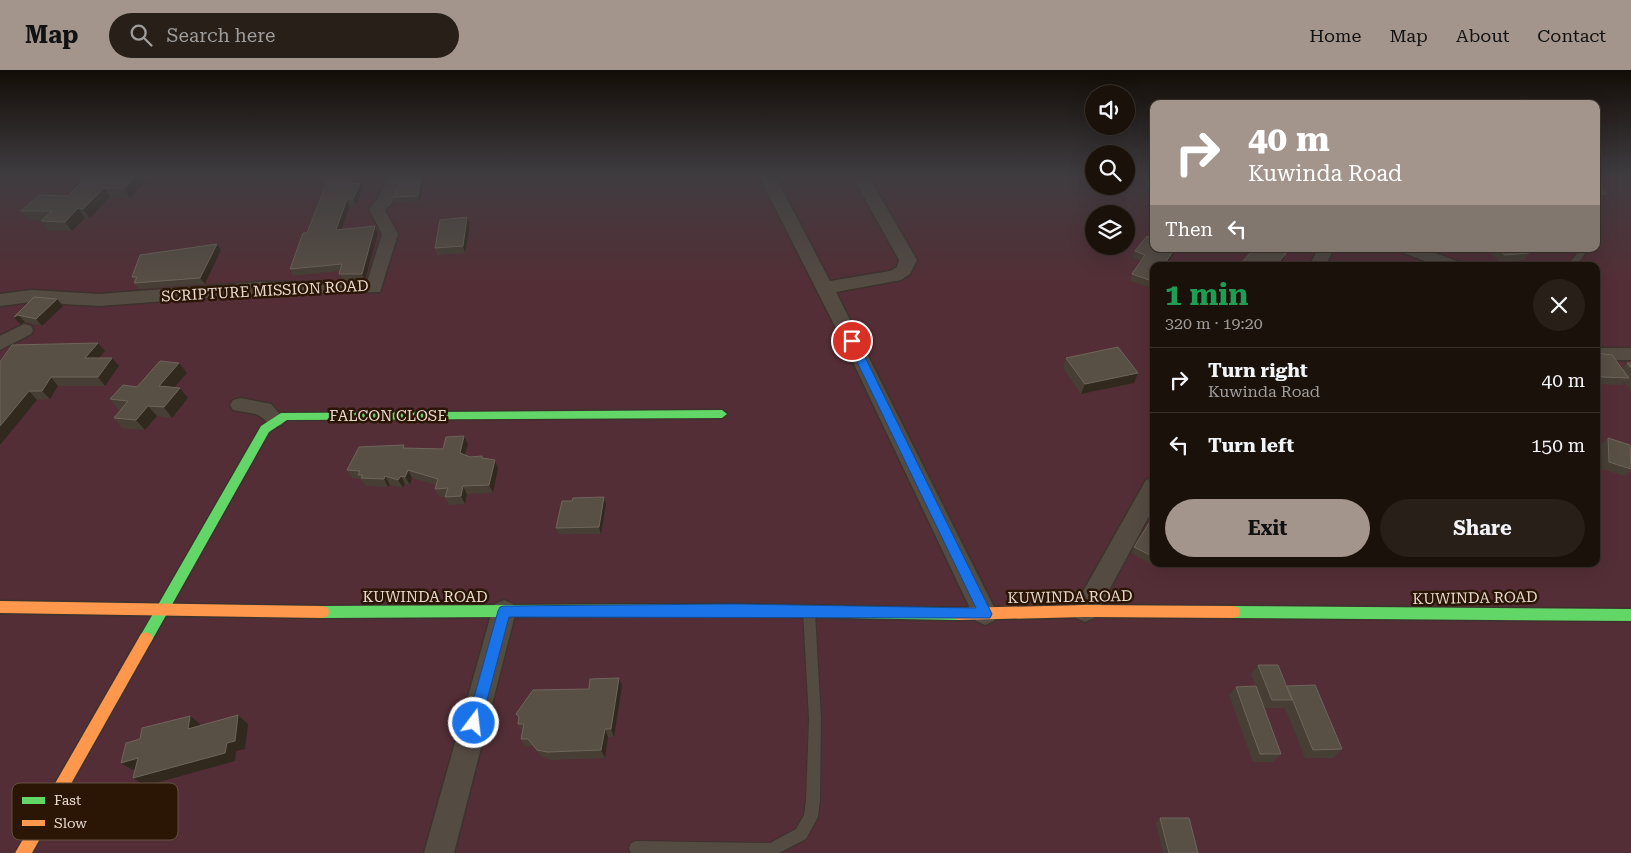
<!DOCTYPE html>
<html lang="en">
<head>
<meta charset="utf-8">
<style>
	:root { --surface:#1a110a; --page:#271f18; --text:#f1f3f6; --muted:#9f9d9c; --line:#38312b; --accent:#a3958b }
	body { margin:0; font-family:"Roboto Serif",serif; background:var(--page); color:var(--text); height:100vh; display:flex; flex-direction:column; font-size:19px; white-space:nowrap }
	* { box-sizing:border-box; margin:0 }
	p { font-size:16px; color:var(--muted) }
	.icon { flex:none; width:28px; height:28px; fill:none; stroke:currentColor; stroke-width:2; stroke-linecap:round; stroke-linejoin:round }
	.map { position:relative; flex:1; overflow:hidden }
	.sheet { position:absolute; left:1150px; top:192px; width:450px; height:305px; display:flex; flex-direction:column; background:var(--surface); border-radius:10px; box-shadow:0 5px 20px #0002,0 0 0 1px var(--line) }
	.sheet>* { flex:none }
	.hud { position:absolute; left:1150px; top:30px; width:450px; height:152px; border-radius:10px; box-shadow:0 5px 20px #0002,0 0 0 1px var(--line); background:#a3958b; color:#fff; overflow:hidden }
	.controls { position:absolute; left:1085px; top:15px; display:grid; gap:10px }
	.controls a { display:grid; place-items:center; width:50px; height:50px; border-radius:50%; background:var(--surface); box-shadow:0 5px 20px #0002,0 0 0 1px var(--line); font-size:25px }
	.pin { position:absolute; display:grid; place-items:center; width:42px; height:42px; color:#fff; margin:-21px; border:2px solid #fff; border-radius:50%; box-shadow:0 1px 5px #0007 }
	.me { position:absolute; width:55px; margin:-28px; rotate:15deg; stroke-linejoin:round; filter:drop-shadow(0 0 4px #0008) }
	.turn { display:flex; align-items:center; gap:18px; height:105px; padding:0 15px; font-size:22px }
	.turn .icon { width:65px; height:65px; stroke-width:2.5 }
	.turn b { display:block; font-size:35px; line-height:42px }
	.then { display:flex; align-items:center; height:48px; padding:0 15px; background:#0003; gap:10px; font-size:19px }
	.round { display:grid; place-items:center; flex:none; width:52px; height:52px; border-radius:26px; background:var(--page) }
	.headline { display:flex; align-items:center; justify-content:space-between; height:85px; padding:0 15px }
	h1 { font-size:30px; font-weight:700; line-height:38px; color:#1e9e55 }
	.cta { display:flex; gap:10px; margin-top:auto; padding:10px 15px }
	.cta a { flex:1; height:58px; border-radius:30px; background:var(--accent); color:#111; font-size:20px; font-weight:700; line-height:58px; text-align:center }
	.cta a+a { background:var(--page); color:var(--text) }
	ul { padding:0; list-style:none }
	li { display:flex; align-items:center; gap:15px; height:65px; padding:0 15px; border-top:1px solid var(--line) }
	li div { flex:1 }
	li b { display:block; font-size:19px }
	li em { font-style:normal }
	header { display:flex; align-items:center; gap:30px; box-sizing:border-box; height:70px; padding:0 25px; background:var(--accent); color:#111 }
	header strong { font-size:24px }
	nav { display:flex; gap:28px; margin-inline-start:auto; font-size:18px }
	.search { width:350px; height:45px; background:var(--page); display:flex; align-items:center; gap:12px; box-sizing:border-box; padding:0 18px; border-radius:28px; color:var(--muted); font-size:19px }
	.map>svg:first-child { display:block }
	.green { fill:#542e36; fill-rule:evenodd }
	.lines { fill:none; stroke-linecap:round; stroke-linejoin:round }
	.lane-casing { stroke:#3c332d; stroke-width:2 }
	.street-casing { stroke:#3c332d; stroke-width:3 }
	.fast-casing { stroke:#3c332d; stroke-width:3 }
	.slow-casing { stroke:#3c332d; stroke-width:3 }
	.lane { fill:#544b43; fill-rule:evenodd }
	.street { fill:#544b43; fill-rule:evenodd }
	.fast { fill:#63d668; fill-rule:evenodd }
	.slow { fill:#ff974d; fill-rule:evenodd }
	.wall { fill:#473f35 }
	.shaded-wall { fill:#31281e }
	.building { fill:#584f45; stroke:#6f655b }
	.route { fill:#1a73e8; stroke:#114b97 }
	.labels { text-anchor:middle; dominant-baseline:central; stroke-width:5; stroke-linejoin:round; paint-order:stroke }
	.street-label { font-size:15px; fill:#e8d9cf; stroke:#2b1605 }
	.key { fill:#2b1605; stroke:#645042; stroke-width:1 }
	.key-label { font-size:14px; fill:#e8d9cf }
</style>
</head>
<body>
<header>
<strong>Map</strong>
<div class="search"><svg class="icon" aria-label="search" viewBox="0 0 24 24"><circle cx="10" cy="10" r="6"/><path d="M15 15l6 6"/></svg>Search here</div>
<nav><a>Home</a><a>Map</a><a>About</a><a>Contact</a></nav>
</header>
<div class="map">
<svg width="1631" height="783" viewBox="0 0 1631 783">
	<rect width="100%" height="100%" fill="#23170d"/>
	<!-- green -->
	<path class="green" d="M0 104H1094V116H1126V104H1154V179H1596V104H1631V783H0ZM1094 144H1126V176H1094ZM1154 196H1596V494H1154Z"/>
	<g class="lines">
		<defs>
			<g id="lane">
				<path d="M1580 179H1588C1579 192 1579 196 1562 196L1572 190Z"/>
				<polygon points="809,537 813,538 815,542 821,649 820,730 818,747 806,769 779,783 631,783 629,778 631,773 636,771 770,773 796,759 804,745 806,730 809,649 803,542 805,538"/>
			</g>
			<g id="street">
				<polygon points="391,104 407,104 392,133 385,140 398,164 380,222 259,224 99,236 31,232 0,236 0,224 31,220 99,224 259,212 367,212 382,164 369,139 377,130"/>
				<polygon points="758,104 774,104 830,211 890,201 897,197 899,190 851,104 867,104 917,190 910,204 901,210 836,222 994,537 997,544 994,551 985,555 976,551 851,288"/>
				<polygon points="1318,179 1334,179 1325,196 1309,196"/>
				<polygon points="1402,179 1424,179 1459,192 1462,196 1438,196 1404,183"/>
				<polygon points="24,254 31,256 33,260 31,264 0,280 0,266"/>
				<rect x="1596" y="278" width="35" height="12"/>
				<path d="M240 328 271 334 285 350 282 355C268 359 268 350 258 345 251 342 240 342 233 340L230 335 233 330Z"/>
				<polygon points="1154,408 1154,437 1094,548 1085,552 1076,548 1073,541 1076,534 1146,410"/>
				<polygon points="504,530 513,534 516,541 454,783 424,783 492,541 495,534"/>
			</g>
			<g id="fast">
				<polygon points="722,340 727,344 722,348 287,350 269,362 151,572 146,574 141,572 139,568 261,356 281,343"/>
				<polygon points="734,534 958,538 963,540 964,544 963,548 958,550 734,546 323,548 318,546 317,542 318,538 323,536"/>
				<polygon points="1234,536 1631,539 1631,551 1234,548 1229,546 1228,542 1229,538"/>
			</g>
			<g id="slow">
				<polygon points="0,531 323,536 328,538 329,542 328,546 323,548 0,543"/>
				<polygon points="1085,535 1234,536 1239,538 1240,542 1239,546 1234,548 1085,547 958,550 953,548 952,544 953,540 958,538"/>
				<polygon points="146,562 151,564 153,568 151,572 32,783 15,783 141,564"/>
			</g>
		</defs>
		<!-- lane casing -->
		<use href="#lane" class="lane-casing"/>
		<!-- street casing -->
		<use href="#street" class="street-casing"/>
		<!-- fast casing -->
		<use href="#fast" class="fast-casing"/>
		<!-- slow casing -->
		<use href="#slow" class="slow-casing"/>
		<!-- lane -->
		<use href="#lane" class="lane"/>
		<!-- street -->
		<use href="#street" class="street"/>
		<!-- fast -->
		<use href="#fast" class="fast"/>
		<!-- slow -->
		<use href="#slow" class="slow"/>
	</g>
	<!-- wall -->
	<g class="wall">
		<polygon points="90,104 146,112 130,128 110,127 90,148 85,148 72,161 49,161 41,151 42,151 29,150 21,141 68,126"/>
		<polygon points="266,104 295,104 290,110 269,110"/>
		<polygon points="404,104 425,104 420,131 396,133 394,127"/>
		<polygon points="1154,104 1154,127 1143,124 1146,114"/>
		<polygon points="1596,109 1606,124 1600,131 1596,131"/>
		<polygon points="353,110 354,113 360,113 362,120 356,136 350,136 342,159 378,163 365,210 342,210 339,204 340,201 293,206 290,199 307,163"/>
		<polygon points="467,147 470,154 465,183 437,185 435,178"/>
		<polygon points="1154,179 1176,179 1174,184 1150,218 1130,211 1132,204 1141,191 1133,188 1135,181"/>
		<polygon points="1486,179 1524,179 1529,183 1524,190 1500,192"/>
		<polygon points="221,180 205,214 139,219 134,213 135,211 132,207"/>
		<polygon points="57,229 63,236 42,256 25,252 20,254 14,247"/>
		<polygon points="105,281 100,288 119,296 105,316 58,316 50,329 37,330 0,292"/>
		<polygon points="1596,283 1622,299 1627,293 1631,293 1631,321 1624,312 1622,315 1596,314"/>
		<polygon points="1066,288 1138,303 1134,313 1081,324 1063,298"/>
		<polygon points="187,303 174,318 180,318 188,328 172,348 157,346 145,360 122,358 114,348 121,340 118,339 110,329 137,317"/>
		<polygon points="464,366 468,374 465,385 470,387 483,388 498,398 493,423 467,424 465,434 449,435 445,427 439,427 435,419 436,415 412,408 410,415 405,414 403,418 390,415 388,417 366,416 360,409 352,408 347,400 406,378 443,379"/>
		<polygon points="1608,368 1631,385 1631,400 1625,406 1602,399 1601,375"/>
		<polygon points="606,434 601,464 558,464 556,458"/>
		<polygon points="1154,445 1154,494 1157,494 1156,497 1131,483 1134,477"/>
		<polygon points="1258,595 1286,616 1342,679 1333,688 1305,688 1285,638 1264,638 1251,604"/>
		<polygon points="622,616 614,667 608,667 605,688 551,690 542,687 532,676 525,677 521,669 522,661 518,654 519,649 516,644 589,619"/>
		<polygon points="1236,617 1281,684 1273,692 1253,692 1229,625"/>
		<polygon points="1160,748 1198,783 1163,783 1156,753"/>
	</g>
	<!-- shaded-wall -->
	<g class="shaded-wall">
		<polygon points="138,104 141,104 146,112 130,128 124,118"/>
		<polygon points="287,104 295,104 290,110"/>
		<polygon points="422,104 425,104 420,131 418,126"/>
		<polygon points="360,113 362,120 356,136 353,129"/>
		<polygon points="104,118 110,127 90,148 83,139"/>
		<polygon points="347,129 350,136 339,166 336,160"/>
		<polygon points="78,138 85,148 72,161 65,152"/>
		<polygon points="467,147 470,154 465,183 463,176"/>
		<polygon points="375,156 378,163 365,210 362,204"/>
		<polygon points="217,174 221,180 205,214 200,208"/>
		<polygon points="1175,179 1176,179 1174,184 1165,196 1163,196"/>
		<polygon points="1286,184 1283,190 1277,196 1275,196"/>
		<polygon points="1154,209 1154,212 1150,218 1152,211"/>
		<polygon points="57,229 63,236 42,256 36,249"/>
		<polygon points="18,245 25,252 20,254 14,247"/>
		<polygon points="98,273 105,281 92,297 85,288"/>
		<polygon points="112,288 119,296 105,316 98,307"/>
		<polygon points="179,293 187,303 167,326 159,316"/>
		<polygon points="1138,303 1134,313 1081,324 1085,314"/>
		<polygon points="51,307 58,316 50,329 42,321"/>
		<polygon points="180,318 188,328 172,348 164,337"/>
		<polygon points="29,321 37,330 0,375 0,356"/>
		<polygon points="148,336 157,346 145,360 136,350"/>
		<polygon points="464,366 468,374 463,391 460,383"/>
		<polygon points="495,390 498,398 493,423 489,415"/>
		<polygon points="408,400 412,408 410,415 405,407"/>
		<polygon points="385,406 390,415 388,417 384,409"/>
		<polygon points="401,406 405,414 403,418 398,410"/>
		<polygon points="463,416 467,424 465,434 461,426"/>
		<polygon points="604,427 606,434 601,464 599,457"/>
		<polygon points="619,608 622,616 614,667 611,659"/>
		<polygon points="238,645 248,654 245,679 236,681 235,691 145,716 133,708"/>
		<polygon points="190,646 200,654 199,667 188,659"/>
		<polygon points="605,659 608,667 605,688 601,680"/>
		<polygon points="138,688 149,696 133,700 121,693"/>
	</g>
	<!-- building -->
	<g class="building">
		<polygon points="90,104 138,104 124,118 104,118 83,139 78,138 65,152 41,151 52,141 21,141 39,125 68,126"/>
		<polygon points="404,104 422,104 418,126 394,127"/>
		<polygon points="1153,104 1154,104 1154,116 1146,114"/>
		<polygon points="1596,109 1606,124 1596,123"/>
		<polygon points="353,110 350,114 360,113 353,129 347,129 336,160 375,156 362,204 339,204 342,194 290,199 303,163 307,163 327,112"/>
		<polygon points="467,147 463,176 435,178 440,150"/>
		<polygon points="1147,166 1154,169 1154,179 1175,179 1163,196 1154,196 1154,209 1152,211 1132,204 1145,185 1135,181"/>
		<polygon points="217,174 200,208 134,213 137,207 132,207 140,185"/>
		<polygon points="1254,179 1273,179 1286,184 1275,196 1245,196 1240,194"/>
		<polygon points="1498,179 1524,179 1529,183 1505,185"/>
		<polygon points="34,227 57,229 36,249 18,245 14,247"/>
		<polygon points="98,273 85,288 112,288 98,307 51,307 42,321 29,321 0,356 0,292 12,275"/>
		<polygon points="1118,277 1138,303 1085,314 1066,288"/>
		<polygon points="1596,283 1612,285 1629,308 1602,307 1596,299"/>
		<polygon points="160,291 179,293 159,316 180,318 164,337 148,336 136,350 114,348 128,331 110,329 123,315 137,317"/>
		<polygon points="1627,293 1631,293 1631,298"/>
		<polygon points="464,366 460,383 470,387 482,386 482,388 495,390 489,415 463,416 461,426 445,427 448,418 435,419 438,409 408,400 405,407 401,406 398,410 385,406 384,409 361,408 363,405 358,405 360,401 347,400 359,377 404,375 403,378 443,379 446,367"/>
		<polygon points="1608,368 1630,375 1631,399 1609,392"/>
		<polygon points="604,427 599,457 556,458 562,431 572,431 573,428"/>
		<polygon points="1154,445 1154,487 1134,477"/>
		<polygon points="1258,595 1278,595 1292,630 1272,630"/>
		<polygon points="619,608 611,659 605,659 601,680 547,682 537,680 528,669 521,669 524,654 518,654 519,647 516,644 533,620 589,619 590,609"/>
		<polygon points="1315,615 1342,679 1313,680 1287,616"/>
		<polygon points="1256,616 1281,684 1260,684 1236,617"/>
		<polygon points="238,645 235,671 227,673 225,683 133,708 138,688 121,693 126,673 140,669 142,658 190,646 188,659"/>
		<polygon points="1160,748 1189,748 1198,783 1169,783"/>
	</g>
	<!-- sky -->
	<linearGradient id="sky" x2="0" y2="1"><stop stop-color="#130d07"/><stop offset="0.49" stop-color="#3f3c40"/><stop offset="1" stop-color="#3f3c40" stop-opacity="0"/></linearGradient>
	<rect width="1631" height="214" fill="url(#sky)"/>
	<!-- route -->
	<polygon class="route" points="852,268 857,271 990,540 992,544 990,548 509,547 481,653 479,658 474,660 469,658 467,653 498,541 500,537 504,536 734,534 976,538 847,271"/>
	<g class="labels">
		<!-- street labels -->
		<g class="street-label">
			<text transform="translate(265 221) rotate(-3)">SCRIPTURE MISSION ROAD</text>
			<text x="388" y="346">FALCON CLOSE</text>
			<text x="425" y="527">KUWINDA ROAD</text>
			<text transform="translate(1070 527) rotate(-1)">KUWINDA ROAD</text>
			<text transform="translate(1475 528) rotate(-1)">KUWINDA ROAD</text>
		</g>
	</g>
	<!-- legend -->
	<rect x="12" y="713" width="166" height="57" rx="8" class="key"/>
	<rect x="22" y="727" width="23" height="7" fill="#63d668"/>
	<rect x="22" y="750" width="23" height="6" fill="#ff974d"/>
	<g class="key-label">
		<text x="54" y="735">Fast</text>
		<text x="54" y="758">Slow</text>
	</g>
</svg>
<div class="controls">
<a><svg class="icon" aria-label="sound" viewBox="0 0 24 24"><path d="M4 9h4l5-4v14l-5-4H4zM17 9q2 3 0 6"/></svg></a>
<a><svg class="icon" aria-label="search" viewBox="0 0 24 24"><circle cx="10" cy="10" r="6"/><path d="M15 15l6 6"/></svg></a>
<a><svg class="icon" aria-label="layers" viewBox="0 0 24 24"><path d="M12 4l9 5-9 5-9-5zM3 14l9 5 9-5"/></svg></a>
</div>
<div class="pin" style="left:852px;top:271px;background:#d93025"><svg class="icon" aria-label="arrive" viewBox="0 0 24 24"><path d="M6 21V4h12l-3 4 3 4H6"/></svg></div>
<svg class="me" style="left:474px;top:653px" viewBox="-20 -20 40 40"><circle r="17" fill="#1a73e8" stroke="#fff" stroke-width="3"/><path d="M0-11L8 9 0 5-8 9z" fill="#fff"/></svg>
<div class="hud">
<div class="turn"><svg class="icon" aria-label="right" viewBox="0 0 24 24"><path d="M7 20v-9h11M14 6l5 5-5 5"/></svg><div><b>40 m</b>Kuwinda Road</div></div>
<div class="then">Then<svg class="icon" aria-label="left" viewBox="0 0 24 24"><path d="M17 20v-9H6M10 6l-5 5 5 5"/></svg></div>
</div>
<section class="sheet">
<div class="headline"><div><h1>1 min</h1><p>320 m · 19:20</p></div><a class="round"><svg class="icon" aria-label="close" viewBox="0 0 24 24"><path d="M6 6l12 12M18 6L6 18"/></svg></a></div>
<ul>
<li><svg class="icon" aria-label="right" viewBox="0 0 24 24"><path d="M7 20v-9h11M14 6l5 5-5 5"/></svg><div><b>Turn right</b><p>Kuwinda Road</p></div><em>40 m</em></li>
<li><svg class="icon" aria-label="left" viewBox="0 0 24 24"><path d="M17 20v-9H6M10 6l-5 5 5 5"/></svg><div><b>Turn left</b></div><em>150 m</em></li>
</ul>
<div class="cta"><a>Exit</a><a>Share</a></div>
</section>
</div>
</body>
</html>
